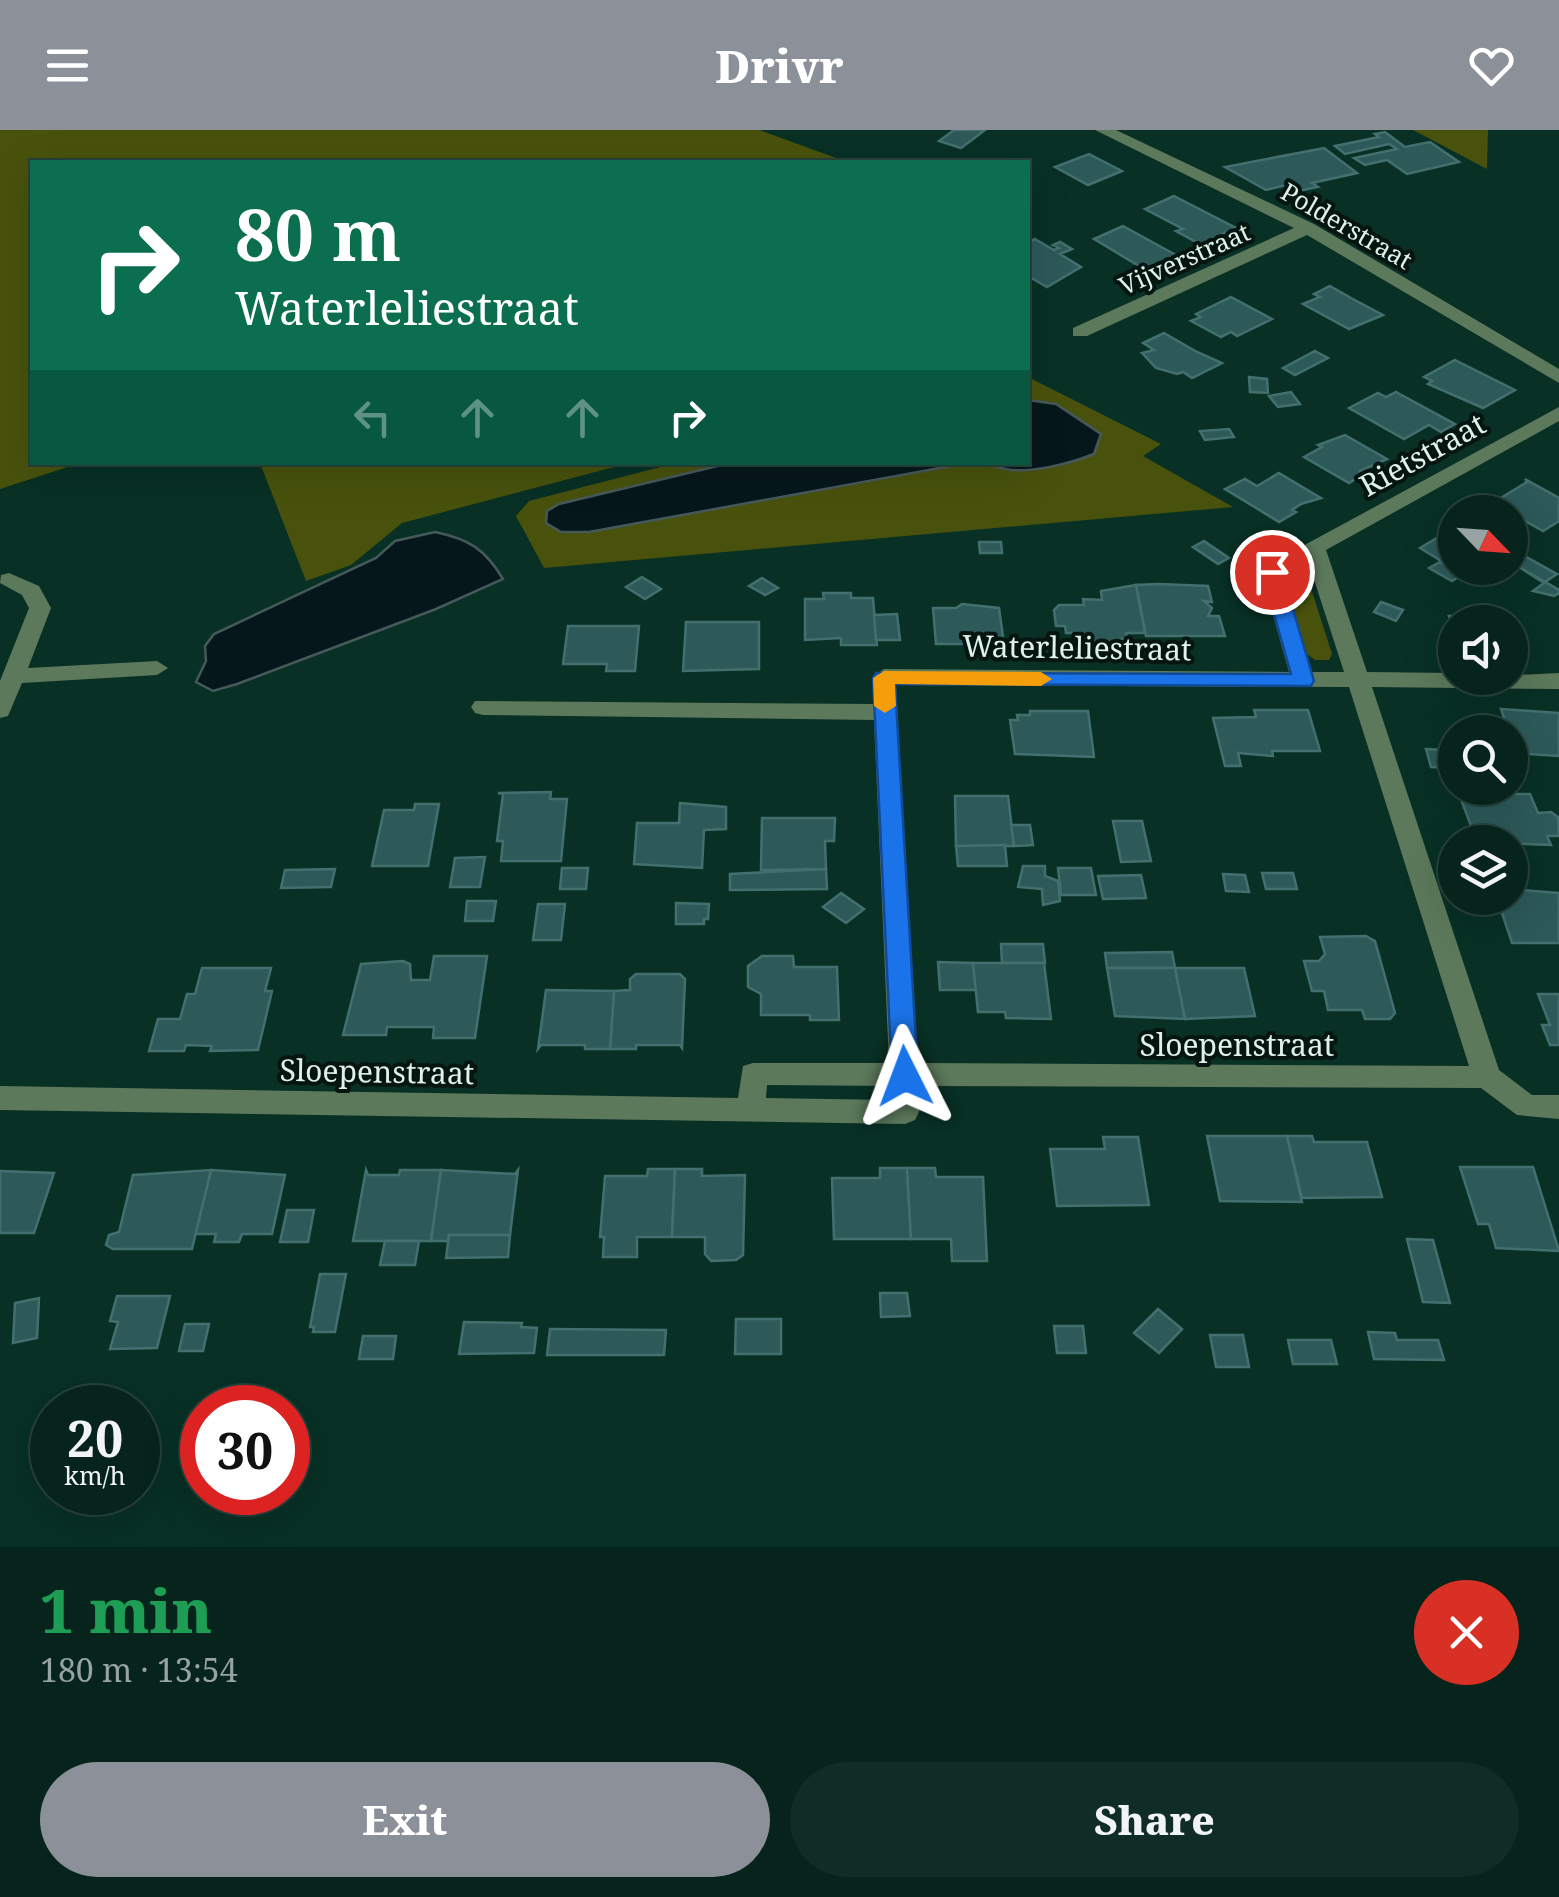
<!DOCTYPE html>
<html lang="en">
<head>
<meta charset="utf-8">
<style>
	:root { --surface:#06241c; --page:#0f2c25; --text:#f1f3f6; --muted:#98a4a3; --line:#27413b; --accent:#8c9099 }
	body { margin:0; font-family:"Noto Serif",serif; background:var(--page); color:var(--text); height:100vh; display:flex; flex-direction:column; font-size:38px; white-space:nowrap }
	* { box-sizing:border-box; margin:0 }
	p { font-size:32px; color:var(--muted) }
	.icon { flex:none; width:55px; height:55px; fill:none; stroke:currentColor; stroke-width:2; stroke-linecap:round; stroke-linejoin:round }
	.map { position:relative; height:1417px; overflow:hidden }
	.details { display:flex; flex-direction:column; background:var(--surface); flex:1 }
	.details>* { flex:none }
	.top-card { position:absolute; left:30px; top:30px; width:1000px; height:305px; border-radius:0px; box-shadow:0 10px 40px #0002,0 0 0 2px var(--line); background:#0b6e4f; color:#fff; overflow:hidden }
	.needle { width:65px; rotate:115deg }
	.controls { position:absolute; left:1438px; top:365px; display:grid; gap:20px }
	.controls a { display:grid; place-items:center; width:90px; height:90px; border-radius:50%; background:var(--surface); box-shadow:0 10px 40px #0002,0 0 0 2px var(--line); font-size:50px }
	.speed { position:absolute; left:30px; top:1255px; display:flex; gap:20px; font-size:50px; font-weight:700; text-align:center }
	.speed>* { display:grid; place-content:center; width:130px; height:130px; border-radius:50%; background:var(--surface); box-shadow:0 10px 40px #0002,0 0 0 2px var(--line); line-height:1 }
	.speed small { font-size:25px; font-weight:400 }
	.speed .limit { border:15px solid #d22; background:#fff; color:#111 }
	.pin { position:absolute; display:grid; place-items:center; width:85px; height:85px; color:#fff; margin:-42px; border:5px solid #fff; border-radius:50%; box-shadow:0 2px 10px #0007 }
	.me { position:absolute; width:110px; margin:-55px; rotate:357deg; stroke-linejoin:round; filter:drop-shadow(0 0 8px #0008) }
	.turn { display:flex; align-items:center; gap:35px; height:210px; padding:0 40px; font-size:45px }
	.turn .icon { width:130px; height:130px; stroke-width:2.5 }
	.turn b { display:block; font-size:70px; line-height:85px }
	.lanes { display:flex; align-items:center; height:95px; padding:0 40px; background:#0003; justify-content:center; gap:50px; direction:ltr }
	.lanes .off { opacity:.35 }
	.round { display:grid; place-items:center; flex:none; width:105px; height:105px; border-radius:52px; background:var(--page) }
	.summary { display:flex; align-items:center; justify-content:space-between; height:170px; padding:0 40px }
	h1 { font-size:60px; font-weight:800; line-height:75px; color:#1e9e55 }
	.button { display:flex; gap:20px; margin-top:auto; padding:20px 40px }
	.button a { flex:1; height:115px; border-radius:60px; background:var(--accent); color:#fff; font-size:40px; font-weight:800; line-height:115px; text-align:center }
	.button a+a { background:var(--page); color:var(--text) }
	header { display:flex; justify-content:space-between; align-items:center; height:130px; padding:0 40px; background:var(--accent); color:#fff; font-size:45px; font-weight:800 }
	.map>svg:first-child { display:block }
	.green { fill:#48520c }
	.water { fill:#06171c; stroke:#46595a; stroke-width:2.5 }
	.building { fill:#2d5959; stroke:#436f6f; stroke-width:2.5 }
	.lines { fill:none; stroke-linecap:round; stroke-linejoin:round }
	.minor { fill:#5c795b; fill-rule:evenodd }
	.route { fill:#1a73e8; stroke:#114b97; stroke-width:2.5 }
	.slow { fill:#f59e0b }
	.labels { text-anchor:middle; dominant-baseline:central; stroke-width:8; stroke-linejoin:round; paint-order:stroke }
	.far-street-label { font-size:25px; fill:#ddf2e9; stroke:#061510 }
	.street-label { font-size:30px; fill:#ddf2e9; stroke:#061510 }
</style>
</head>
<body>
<header><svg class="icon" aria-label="menu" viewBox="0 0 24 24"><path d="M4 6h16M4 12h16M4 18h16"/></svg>Drivr<svg class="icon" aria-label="heart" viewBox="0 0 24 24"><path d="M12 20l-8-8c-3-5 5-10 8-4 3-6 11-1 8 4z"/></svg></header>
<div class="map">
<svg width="1559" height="1417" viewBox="0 0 1559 1417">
	<rect width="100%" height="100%" fill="#083025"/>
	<!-- green -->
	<g class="green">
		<polygon points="0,0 759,0 847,32 32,32 32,332 80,333 0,359"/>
		<polygon points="1413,0 1488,0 1487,39"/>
		<polygon points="1028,247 1161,314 1143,326 1233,377 544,438 516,386 529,371 676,333 730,333 629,356 589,402 967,333 997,333 1008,341 1076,331 1094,324 1056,274 1028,270"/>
		<polygon points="260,333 629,333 402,393 351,435 306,451"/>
		<polygon points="1295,444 1308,449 1332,524 1329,530 1315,530 1307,524 1284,448"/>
	</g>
	<!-- water -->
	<g class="water">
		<path d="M1028 270 1056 274 1101 304 1094 324C1069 334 1023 346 997 337V333L1028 332Z"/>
		<polygon points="730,333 730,332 967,333 589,402 561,402 546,393 547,381 559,374"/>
		<path d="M435 402C469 409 485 419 503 449L436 479 237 554 213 561 196 552 206 531 205 516 214 504 376 428 395 411Z"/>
	</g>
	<!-- building -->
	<g class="building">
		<polygon points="954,0 985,0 961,18 939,11"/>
		<polygon points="1385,2 1405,17 1430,12 1459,32 1407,44 1387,30 1365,35 1354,28 1397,19 1389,14 1345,24 1335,16 1379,7 1375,4"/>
		<polygon points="1324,18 1357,43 1312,53 1318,57 1294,62 1286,55 1266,60 1225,37"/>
		<polygon points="1089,24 1122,41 1088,55 1055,37"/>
		<polygon points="1174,66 1236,98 1200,114 1176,101 1183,99 1145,79"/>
		<polygon points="1123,96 1176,125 1144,139 1094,109"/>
		<polygon points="1035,109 1054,120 1059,118 1053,115 1060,112 1072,119 1060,124 1081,137 1047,157 1028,146 1028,112"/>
		<polygon points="1330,156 1351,168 1383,185 1349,199 1303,174 1320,167 1314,164"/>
		<polygon points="1231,167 1272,189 1237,206 1231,202 1221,207 1191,191 1201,187 1196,184"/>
		<polygon points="1164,203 1197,222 1222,233 1192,248 1183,242 1177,244 1156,238 1142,223 1154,220 1143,213"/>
		<polygon points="1315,221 1328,228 1295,245 1283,238"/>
		<polygon points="1455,230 1515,260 1483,278 1428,254 1432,251 1424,247"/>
		<polygon points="1249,247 1267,249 1268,263 1250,262"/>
		<polygon points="1291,262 1300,274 1278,277 1269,266"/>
		<polygon points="1396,262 1455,294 1441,302 1429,295 1404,309 1349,278 1378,263 1386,267"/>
		<polygon points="1229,299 1234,307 1205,310 1200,301"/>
		<polygon points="1345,305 1387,329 1360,341 1364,344 1349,353 1304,327 1322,317 1318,315"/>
		<polygon points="1279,343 1321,368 1301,374 1292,380 1296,382 1279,392 1225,359 1245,349 1257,356"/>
		<polygon points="1525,349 1559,368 1559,391 1543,401 1489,371 1494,372 1527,352"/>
		<polygon points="1452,393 1455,438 1469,438 1461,443 1420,418 1445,403 1440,401"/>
		<polygon points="1204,411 1229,428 1218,434 1193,417"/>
		<polygon points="979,412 1001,412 1002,423 980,423"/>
		<polygon points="1523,425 1557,444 1545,452 1511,432"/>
		<polygon points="1440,432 1462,445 1452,451 1429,438"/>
		<polygon points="1511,432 1559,460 1559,463 1554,466 1533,461 1544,453"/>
		<polygon points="642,447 661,459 645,469 626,457"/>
		<polygon points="762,448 778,458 765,465 749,456"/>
		<polygon points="1159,454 1208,456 1212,472 1204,471 1212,478 1208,486 1219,486 1225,506 1146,506 1136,455"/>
		<polygon points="1136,455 1145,503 1126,503 1127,509 1121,509 1121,514 1081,514 1078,503 1066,503 1065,496 1056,496 1054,480 1059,475 1084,475 1083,469 1102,470 1101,461"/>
		<polygon points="823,463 851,463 851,468 873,468 877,515 841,515 841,508 805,510 805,469 824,469"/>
		<polygon points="1381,472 1403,480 1396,491 1374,482"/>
		<polygon points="962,474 999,478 1004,514 936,514 933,478 956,478"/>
		<polygon points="897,484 900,510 876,510 874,485"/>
		<polygon points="1449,486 1509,486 1516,502 1510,502 1510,492 1455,492 1455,515 1453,515 1447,501 1455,501"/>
		<polygon points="686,492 759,492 759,539 683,541"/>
		<polygon points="568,496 639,496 635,541 606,541 607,534 563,534"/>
		<polygon points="1501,579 1559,583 1559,626 1513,623 1510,602 1485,602 1481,592 1504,588"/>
		<polygon points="1254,580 1308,580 1320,621 1272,621 1273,626 1238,623 1241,636 1225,636 1213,588 1256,587"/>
		<polygon points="1030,581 1088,581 1094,627 1015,624 1010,590 1018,590 1017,585 1030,585"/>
		<polygon points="1426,619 1445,620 1450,638 1431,637"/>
		<polygon points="551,662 550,669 567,669 561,731 501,731 503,711 497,711 503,664 498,663"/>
		<polygon points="1459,664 1530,664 1538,683 1551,682 1558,687 1559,706 1547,706 1551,715 1477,712"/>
		<polygon points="955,666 1008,666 1014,716 956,716"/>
		<polygon points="680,673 726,677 726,699 704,700 702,738 634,734 637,693 679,693"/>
		<polygon points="415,674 439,674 428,736 372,736 384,680 414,680"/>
		<polygon points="762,688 835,688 834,711 825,711 826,739 761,740"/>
		<polygon points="1113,691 1142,691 1151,731 1121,732"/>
		<polygon points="1011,695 1030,695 1033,715 1014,716"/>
		<polygon points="1005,715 1007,736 958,736 956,716"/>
		<polygon points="485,727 480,757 450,757 455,728"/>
		<polygon points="1023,736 1045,736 1045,746 1058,751 1060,771 1043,775 1042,759 1018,757"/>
		<polygon points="562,738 588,738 586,759 560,759"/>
		<polygon points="1058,738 1091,738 1096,765 1061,765"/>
		<polygon points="335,739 331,757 281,758 285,740"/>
		<polygon points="826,739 827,759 730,760 730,744"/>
		<polygon points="1262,743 1293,743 1297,759 1266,759"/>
		<polygon points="1223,744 1245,745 1249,762 1226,761"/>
		<polygon points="1141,745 1146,768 1103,769 1098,746"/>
		<polygon points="1510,759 1559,763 1559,813 1512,813 1497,768 1510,768"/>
		<polygon points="841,763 864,779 846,793 823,777"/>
		<polygon points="467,771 496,771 493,791 465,791"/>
		<polygon points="676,773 709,774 708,789 704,789 704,794 676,794"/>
		<polygon points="538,774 565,774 561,810 533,810"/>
		<polygon points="1366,806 1375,811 1395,883 1390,889 1365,889 1362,880 1328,880 1324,861 1312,861 1304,831 1319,831 1325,824 1320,807"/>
		<polygon points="1001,814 1043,814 1045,833 1002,833"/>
		<polygon points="1172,822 1175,838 1107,838 1105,823"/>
		<polygon points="434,826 487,826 475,908 433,908 434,897 387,897 386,905 343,905 361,834 403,831 410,834 411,850 430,850"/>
		<polygon points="762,826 793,826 794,837 837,837 839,890 810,890 810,885 761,885 761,864 748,857 748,836"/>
		<polygon points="938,832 973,833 976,860 940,860"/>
		<polygon points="973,833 1044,833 1051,889 1006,888 1005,882 978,882"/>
		<polygon points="202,838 271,838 265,861 272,861 258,920 210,921 212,916 186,915 184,921 149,921 158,889 180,889 187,864 195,864"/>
		<polygon points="1107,838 1175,838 1185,889 1115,886"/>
		<polygon points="1175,838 1244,838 1255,886 1185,889"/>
		<polygon points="636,844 680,844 685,849 682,918 680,915 636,915 636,919 610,919 614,861 630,860 630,849"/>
		<polygon points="546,860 614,861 610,919 585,919 585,915 541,915 538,919"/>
		<polygon points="1538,864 1559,864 1559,915 1550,915 1542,895 1550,895"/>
		<polygon points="1207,1006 1287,1006 1302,1072 1220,1071"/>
		<polygon points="1287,1006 1312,1006 1314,1012 1367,1012 1382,1067 1302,1068"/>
		<polygon points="1103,1007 1138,1007 1149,1075 1057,1076 1050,1019 1105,1019"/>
		<polygon points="1460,1037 1533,1037 1559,1121 1496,1118 1489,1094 1478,1094"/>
		<polygon points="880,1038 907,1038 911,1109 834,1109 832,1048 880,1048"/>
		<polygon points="907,1038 935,1038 936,1047 983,1047 987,1131 952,1131 951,1109 911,1109"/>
		<polygon points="648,1039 675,1039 672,1107 637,1107 637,1127 603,1127 604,1107 600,1107 605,1046 647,1046"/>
		<polygon points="675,1039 702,1039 702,1046 745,1045 743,1125 736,1130 711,1131 705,1124 705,1107 672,1107"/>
		<polygon points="211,1040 285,1045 272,1104 242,1104 239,1112 214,1112 216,1104 195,1104"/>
		<polygon points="211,1040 192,1119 113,1119 106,1115 109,1105 119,1102 133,1045"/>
		<polygon points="366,1040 368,1045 399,1045 400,1040 441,1040 431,1111 353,1111"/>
		<polygon points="441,1040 515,1044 518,1040 510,1105 449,1105 448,1111 431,1111"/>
		<polygon points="0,1041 54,1043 34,1103 0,1103"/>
		<polygon points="287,1080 314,1080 308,1112 280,1112"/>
		<polygon points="449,1105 510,1105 508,1127 446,1128"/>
		<polygon points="1407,1109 1433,1110 1450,1173 1423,1172"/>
		<polygon points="385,1111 419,1111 415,1135 380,1135"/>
		<polygon points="320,1144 346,1144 335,1202 313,1202 314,1197 310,1197"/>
		<polygon points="880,1163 907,1163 910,1186 881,1187"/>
		<polygon points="117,1166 170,1166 157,1218 110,1219 118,1192 110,1191"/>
		<polygon points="39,1168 37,1208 13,1213 15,1173"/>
		<polygon points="1158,1179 1182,1199 1159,1223 1134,1203"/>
		<polygon points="736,1189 781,1189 781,1224 735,1224"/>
		<polygon points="464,1192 522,1193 521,1197 537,1198 534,1223 459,1224"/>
		<polygon points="185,1194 209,1194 203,1221 179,1221"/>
		<polygon points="1054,1196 1083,1196 1086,1223 1057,1223"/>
		<polygon points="550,1199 666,1200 664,1225 547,1225"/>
		<polygon points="1368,1202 1395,1203 1397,1210 1438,1210 1444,1230 1374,1229"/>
		<polygon points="1210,1205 1243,1205 1249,1237 1216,1237"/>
		<polygon points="363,1206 396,1206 393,1229 359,1229"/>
		<polygon points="1288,1210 1331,1210 1337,1234 1293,1234"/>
	</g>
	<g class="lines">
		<!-- minor -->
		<g class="minor">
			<polygon points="1095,0 1116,0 1314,94 1559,239 1559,253 1307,105 1087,206 1073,206 1073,198 1294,98"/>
			<path d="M1559 277V291L1326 420 1367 542 1455 543V548L1559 543V559L1372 557 1499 940 1532 965H1559V989L1517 985 1481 958 918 956 919 982 915 990 905 994 0 980V956L738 968 743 936 753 933H889L874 590 483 585 475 583 471 577 475 571 874 574 873 547 884 539 1289 542 1261 442 1264 437ZM1308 431 1344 542H1312L1284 445ZM896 555 1349 557 1469 936 917 933ZM767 955 890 956V970L766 968Z"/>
			<polygon points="9,443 39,456 51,478 28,538 157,531 168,538 157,545 22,553 8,586 0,588 0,551 29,478 22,465 0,453 1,445"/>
		</g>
	</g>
	<!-- route -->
	<polygon class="route" points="1272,436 1282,442 1314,551 1311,556 895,554 918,946 914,953 905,956 896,953 892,946 873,548 876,543 1291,544 1262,442"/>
	<!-- slow -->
	<polygon class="slow" points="884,541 1041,542 1052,549 1041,556 895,554 896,576 885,583 874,576 873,548"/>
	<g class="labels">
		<!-- far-street labels -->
		<g class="far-street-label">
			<text transform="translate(1347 95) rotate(30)">Polderstraat</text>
			<text transform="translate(1184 128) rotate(-24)">Vijverstraat</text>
		</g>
		<!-- street labels -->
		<g class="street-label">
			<text transform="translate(1422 324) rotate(-29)">Rietstraat</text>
			<text transform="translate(1077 517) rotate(1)">Waterleliestraat</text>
			<text x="1237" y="914">Sloepenstraat</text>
			<text transform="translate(377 941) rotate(1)">Sloepenstraat</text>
		</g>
	</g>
</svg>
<div class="controls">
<a><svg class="needle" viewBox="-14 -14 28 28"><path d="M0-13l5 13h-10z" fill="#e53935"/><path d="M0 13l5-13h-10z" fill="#98a4a3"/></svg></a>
<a><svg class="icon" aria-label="sound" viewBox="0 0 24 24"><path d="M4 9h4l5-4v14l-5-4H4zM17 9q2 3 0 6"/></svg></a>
<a><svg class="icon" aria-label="search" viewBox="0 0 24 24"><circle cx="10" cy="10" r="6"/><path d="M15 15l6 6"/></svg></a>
<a><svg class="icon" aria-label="layers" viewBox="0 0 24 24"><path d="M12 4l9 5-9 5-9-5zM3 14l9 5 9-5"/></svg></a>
</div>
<div class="speed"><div>20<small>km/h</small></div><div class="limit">30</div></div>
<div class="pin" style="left:1272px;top:442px;background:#d93025"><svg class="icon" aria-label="arrive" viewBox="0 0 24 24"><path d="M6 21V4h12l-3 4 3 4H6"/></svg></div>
<svg class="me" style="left:905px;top:946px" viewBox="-20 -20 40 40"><path d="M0-17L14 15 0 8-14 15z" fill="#1a73e8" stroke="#fff" stroke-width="4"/></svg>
<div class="top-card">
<div class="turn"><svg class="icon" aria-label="right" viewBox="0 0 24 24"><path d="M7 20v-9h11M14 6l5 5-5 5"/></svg><div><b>80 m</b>Waterleliestraat</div></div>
<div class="lanes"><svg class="icon off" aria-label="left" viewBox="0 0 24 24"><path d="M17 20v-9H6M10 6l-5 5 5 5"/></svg><svg class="icon off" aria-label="ahead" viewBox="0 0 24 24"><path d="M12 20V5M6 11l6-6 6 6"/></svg><svg class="icon off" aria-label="ahead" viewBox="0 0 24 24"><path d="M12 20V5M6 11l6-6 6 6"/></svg><svg class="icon" aria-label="right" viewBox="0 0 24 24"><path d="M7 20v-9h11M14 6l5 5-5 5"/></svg></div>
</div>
</div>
<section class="details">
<div class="summary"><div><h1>1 min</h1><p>180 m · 13:54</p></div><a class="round" style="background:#d93025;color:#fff"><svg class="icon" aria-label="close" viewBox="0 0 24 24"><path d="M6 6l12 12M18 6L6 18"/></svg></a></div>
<div class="button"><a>Exit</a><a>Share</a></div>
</section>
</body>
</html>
